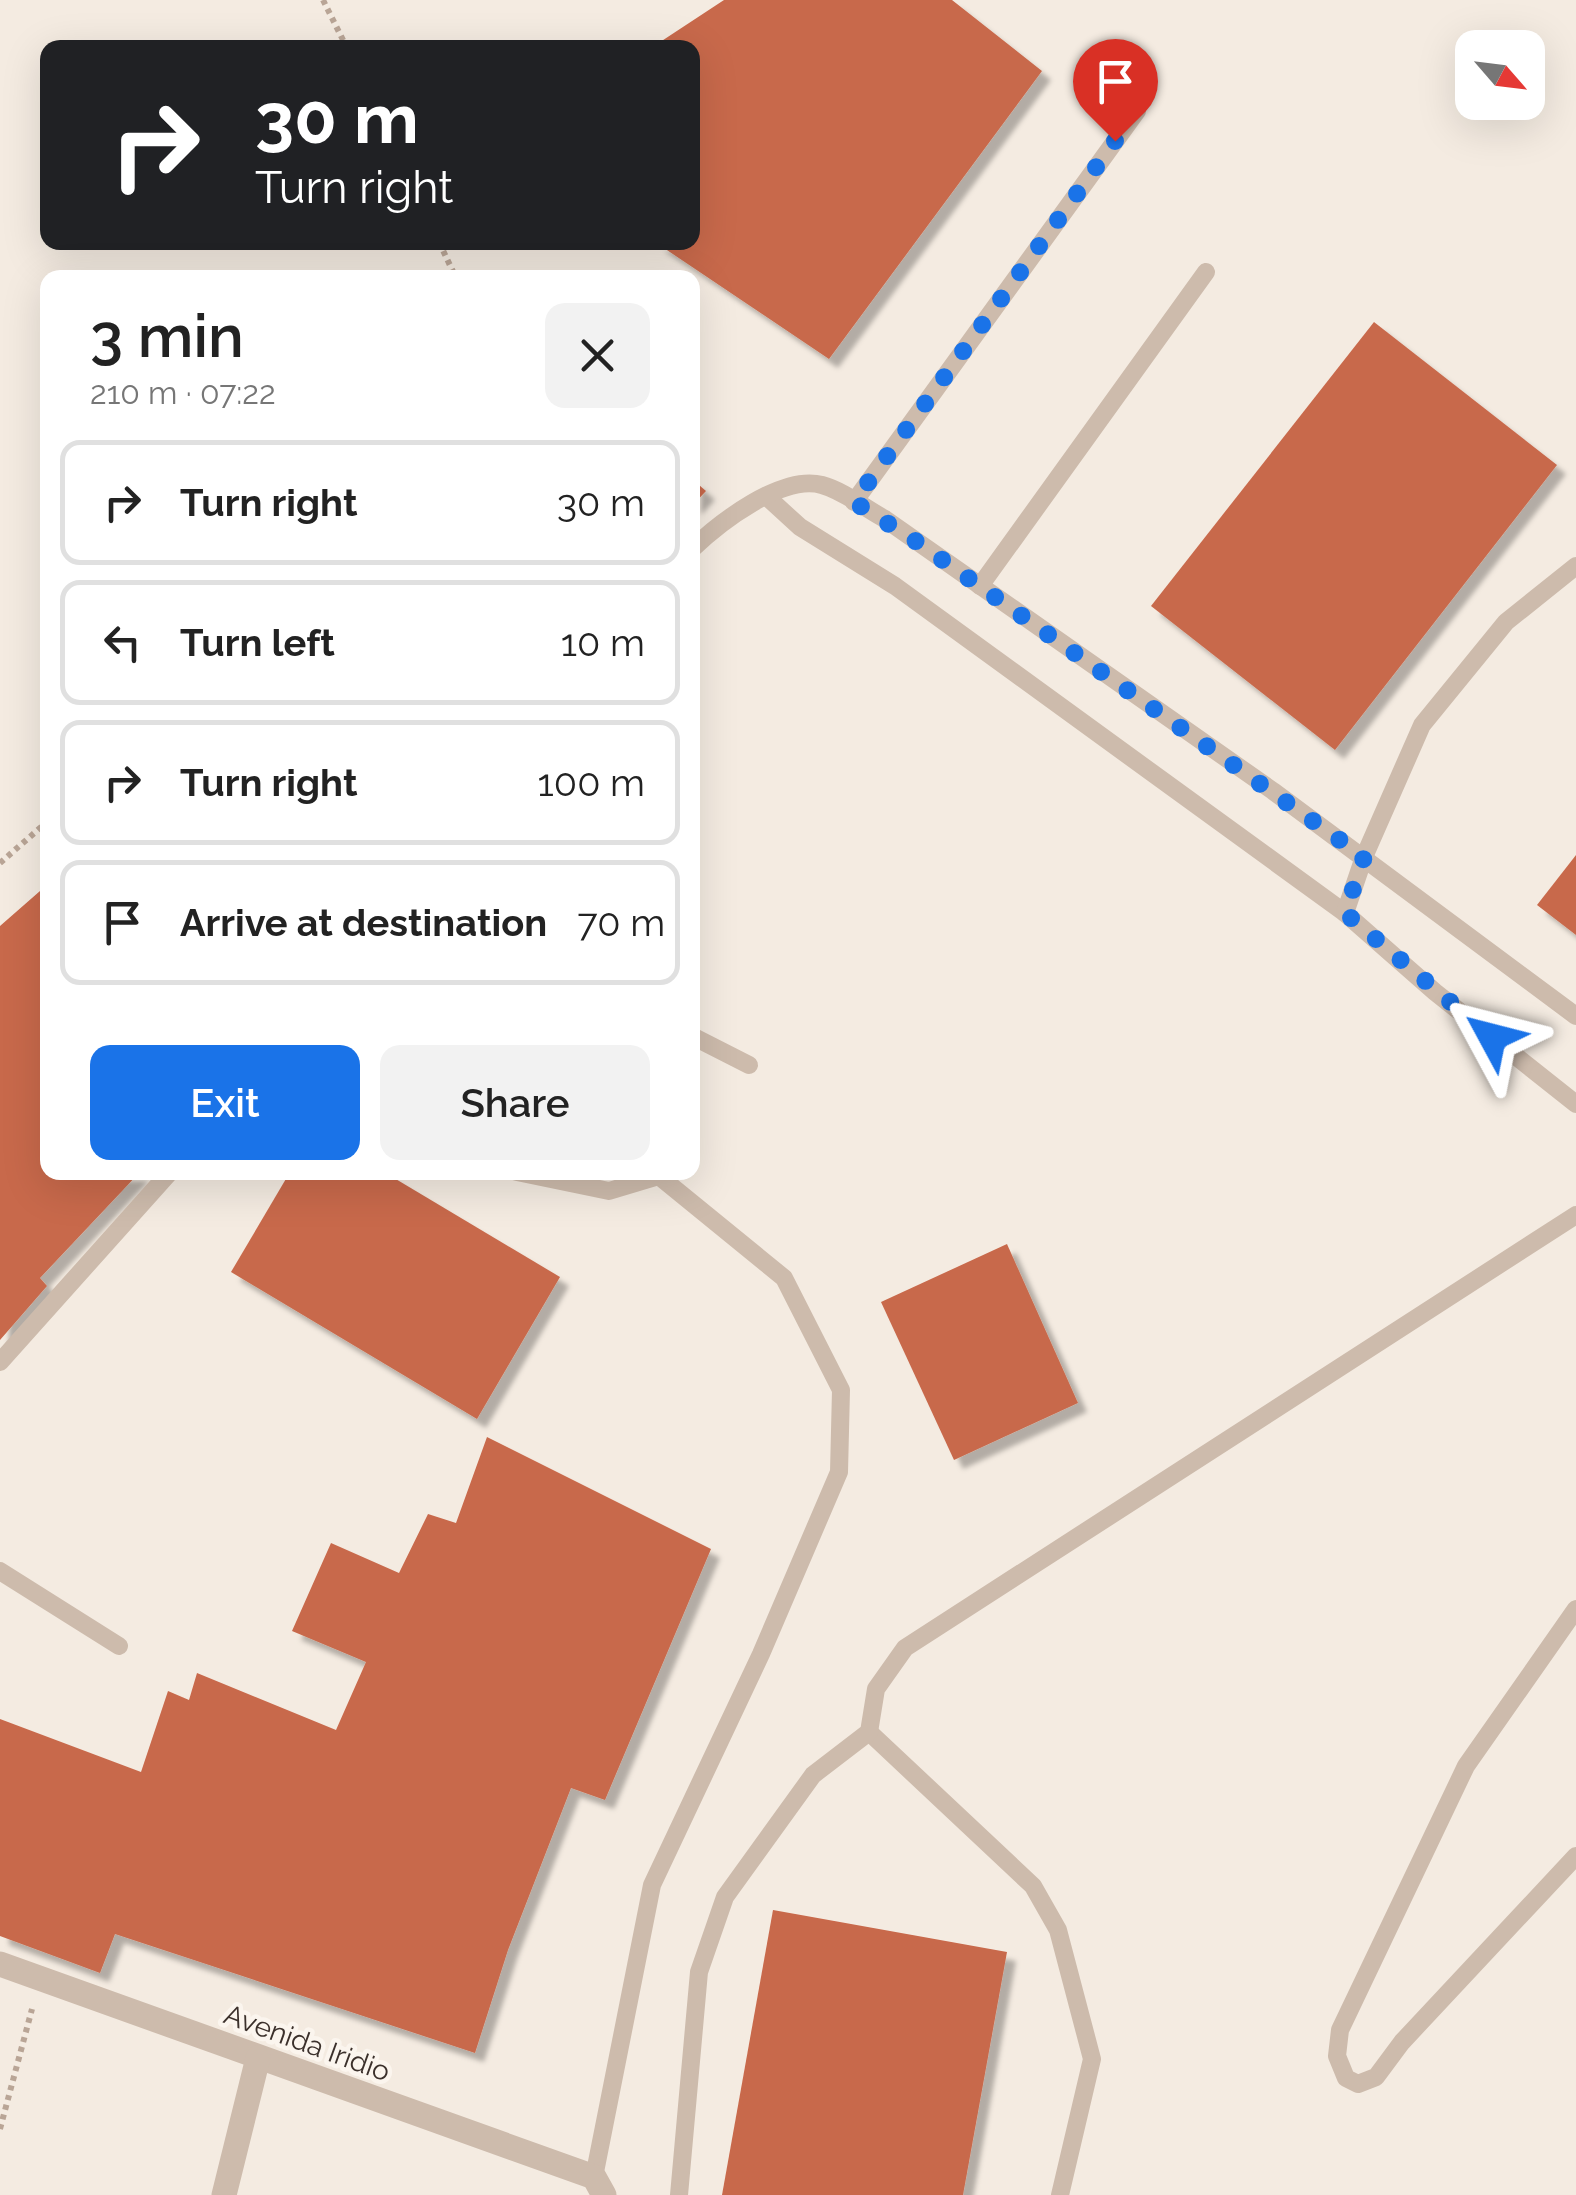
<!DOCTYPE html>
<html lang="en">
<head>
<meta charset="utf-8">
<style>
	:root { --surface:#fff; --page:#f2f2f2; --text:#222; --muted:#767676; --line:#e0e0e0; --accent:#1a73e8 }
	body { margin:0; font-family:Raleway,sans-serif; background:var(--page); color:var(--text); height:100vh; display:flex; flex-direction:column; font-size:38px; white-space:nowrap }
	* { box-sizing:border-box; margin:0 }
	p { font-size:32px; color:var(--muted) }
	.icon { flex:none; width:55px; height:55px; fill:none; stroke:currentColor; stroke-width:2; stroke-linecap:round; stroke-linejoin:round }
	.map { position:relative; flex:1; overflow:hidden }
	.side { position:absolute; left:40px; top:270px; width:660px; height:910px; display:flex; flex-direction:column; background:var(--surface); border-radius:20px; box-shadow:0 10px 40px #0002 }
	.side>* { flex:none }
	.guide { position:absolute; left:40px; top:40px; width:660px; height:210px; border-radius:20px; box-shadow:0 10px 40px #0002; background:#202124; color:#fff; overflow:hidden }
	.needle { width:65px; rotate:118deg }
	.buttons { position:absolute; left:1455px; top:30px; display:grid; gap:20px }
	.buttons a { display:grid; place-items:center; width:90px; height:90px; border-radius:20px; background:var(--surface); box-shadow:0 10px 40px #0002; font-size:50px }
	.pin { position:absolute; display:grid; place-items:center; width:85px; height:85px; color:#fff; margin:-102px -42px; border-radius:50% 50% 50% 0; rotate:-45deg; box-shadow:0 0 10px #0007 }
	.pin .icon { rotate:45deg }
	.me { position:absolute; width:110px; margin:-55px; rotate:308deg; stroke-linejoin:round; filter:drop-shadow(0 0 8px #0008) }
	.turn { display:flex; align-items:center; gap:35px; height:210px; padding:0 50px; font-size:45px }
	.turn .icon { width:130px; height:130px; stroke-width:2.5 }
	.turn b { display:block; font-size:70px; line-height:85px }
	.round { display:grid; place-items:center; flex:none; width:105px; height:105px; border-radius:20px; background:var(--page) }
	.summary { display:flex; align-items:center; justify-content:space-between; height:170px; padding:0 50px }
	h1 { font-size:60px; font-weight:600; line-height:75px }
	.button { display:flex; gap:20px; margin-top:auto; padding:20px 50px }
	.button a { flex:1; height:115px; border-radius:20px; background:var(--accent); color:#fff; font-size:40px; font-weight:600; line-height:115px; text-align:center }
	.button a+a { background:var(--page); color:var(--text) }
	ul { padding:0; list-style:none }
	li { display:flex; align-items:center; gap:30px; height:125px; margin:0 20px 15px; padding:0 30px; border:5px solid var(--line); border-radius:20px }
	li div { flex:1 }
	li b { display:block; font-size:38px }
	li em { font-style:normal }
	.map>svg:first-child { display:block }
	.building { fill:#c8694b; filter:url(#shadow) }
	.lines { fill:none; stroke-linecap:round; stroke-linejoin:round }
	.path { stroke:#b9a596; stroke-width:6; stroke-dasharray:5 5; stroke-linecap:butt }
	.lane { stroke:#cdbbac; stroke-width:18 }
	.street { stroke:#cdbbac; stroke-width:25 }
	.route { stroke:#1a73e8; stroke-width:18; stroke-dasharray:0 32.4 }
	.labels { text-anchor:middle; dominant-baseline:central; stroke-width:9; stroke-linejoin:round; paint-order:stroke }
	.street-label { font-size:28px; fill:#3b302b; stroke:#fbf5ee }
</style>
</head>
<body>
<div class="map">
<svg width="1576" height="2195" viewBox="0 0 1576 2195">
	<defs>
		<filter id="shadow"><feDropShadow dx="9" dy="9" stdDeviation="2.5" flood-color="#0004"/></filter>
	</defs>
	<rect width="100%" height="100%" fill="#f4ebe1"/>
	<!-- building -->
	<g class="building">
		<polygon points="724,0 952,0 1042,71 829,359 655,242 692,242 692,48 651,48"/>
		<polygon points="1374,322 1557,465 1335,750 1151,606"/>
		<polygon points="692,479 706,491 692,506"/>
		<polygon points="1576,855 1576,935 1537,905"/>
		<polygon points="48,884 48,1172 140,1172 40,1278 47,1286 0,1340 0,926"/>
		<polygon points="290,1172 384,1172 560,1277 477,1419 231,1272"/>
		<polygon points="1007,1244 1078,1403 954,1460 881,1302"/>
		<polygon points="487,1437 711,1549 605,1800 571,1788 508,1950 475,2053 115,1934 100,1973 0,1936 0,1719 141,1772 168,1691 189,1700 197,1673 336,1730 366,1662 292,1631 331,1543 399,1573 428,1514 456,1523"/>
		<polygon points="773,1910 1007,1952 963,2195 722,2195"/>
	</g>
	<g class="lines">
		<!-- path -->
		<g class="path">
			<polyline points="323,0 347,48"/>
			<polyline points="439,242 456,278"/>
			<polyline points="0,863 48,821"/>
			<polyline points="0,2129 32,2009"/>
		</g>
		<!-- lane -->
		<g class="lane">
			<polyline points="766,496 800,527 895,586 1345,913 1435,992 1576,1104"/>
			<polyline points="854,502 1137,111"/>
			<path d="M692 549C719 523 782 474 822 485 844 491 866 509 885 519L1273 791 1576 1016"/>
			<polyline points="980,586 1206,272"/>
			<polyline points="1345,913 1364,857 1422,725 1506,622 1576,566"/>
			<polyline points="692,1036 749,1065"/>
			<polyline points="517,1172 609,1191 659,1176"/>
			<polyline points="0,1362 170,1172"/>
			<polyline points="0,1571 119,1646"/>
			<polyline points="1576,1609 1466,1766 1340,2030 1337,2056 1346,2078 1358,2084 1376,2077 1402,2042 1576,1856"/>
			<polyline points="869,1732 1033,1886 1058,1930 1092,2059 1060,2195"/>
			<polyline points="594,2177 652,1885 761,1654 839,1472 841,1390 784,1278 654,1172"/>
			<polyline points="679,2195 699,1972 725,1897 813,1775 869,1732 876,1689 905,1648 1576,1215"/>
		</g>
		<!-- street -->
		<g class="street">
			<polyline points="0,1964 594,2177 604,2195"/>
			<polyline points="224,2195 258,2058"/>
		</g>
	</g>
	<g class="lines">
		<!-- route -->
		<polyline class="route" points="1115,141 854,502 917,542 1364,857 1345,913 1492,1037"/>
	</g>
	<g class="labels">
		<!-- street labels -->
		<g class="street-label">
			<text transform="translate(307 2043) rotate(20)">Avenida Iridio</text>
		</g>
	</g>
</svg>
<div class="buttons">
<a><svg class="needle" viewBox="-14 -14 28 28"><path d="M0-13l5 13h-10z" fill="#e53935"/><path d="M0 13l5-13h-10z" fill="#767676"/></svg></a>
</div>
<div class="pin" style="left:1115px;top:141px;background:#d93025"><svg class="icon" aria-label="arrive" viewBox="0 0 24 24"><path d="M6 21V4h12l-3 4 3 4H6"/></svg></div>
<svg class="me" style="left:1492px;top:1037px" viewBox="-20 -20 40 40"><path d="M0-17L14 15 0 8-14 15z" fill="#1a73e8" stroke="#fff" stroke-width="4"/></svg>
<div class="guide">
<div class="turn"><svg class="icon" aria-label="right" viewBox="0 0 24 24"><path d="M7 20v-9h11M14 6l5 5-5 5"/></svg><div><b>30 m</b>Turn right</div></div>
</div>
<section class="side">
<div class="summary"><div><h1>3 min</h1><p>210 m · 07:22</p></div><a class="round"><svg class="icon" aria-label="close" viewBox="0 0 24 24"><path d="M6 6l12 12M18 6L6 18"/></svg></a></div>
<ul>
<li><svg class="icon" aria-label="right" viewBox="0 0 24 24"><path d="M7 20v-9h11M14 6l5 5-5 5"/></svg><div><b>Turn right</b></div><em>30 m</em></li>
<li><svg class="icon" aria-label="left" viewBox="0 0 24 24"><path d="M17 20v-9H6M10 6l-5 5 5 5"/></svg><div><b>Turn left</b></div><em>10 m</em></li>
<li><svg class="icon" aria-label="right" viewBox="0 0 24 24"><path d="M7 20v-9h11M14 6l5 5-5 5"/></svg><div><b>Turn right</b></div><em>100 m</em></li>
<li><svg class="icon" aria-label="arrive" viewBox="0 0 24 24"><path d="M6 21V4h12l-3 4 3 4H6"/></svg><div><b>Arrive at destination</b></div><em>70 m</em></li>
</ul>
<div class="button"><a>Exit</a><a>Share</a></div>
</section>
</div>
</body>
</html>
